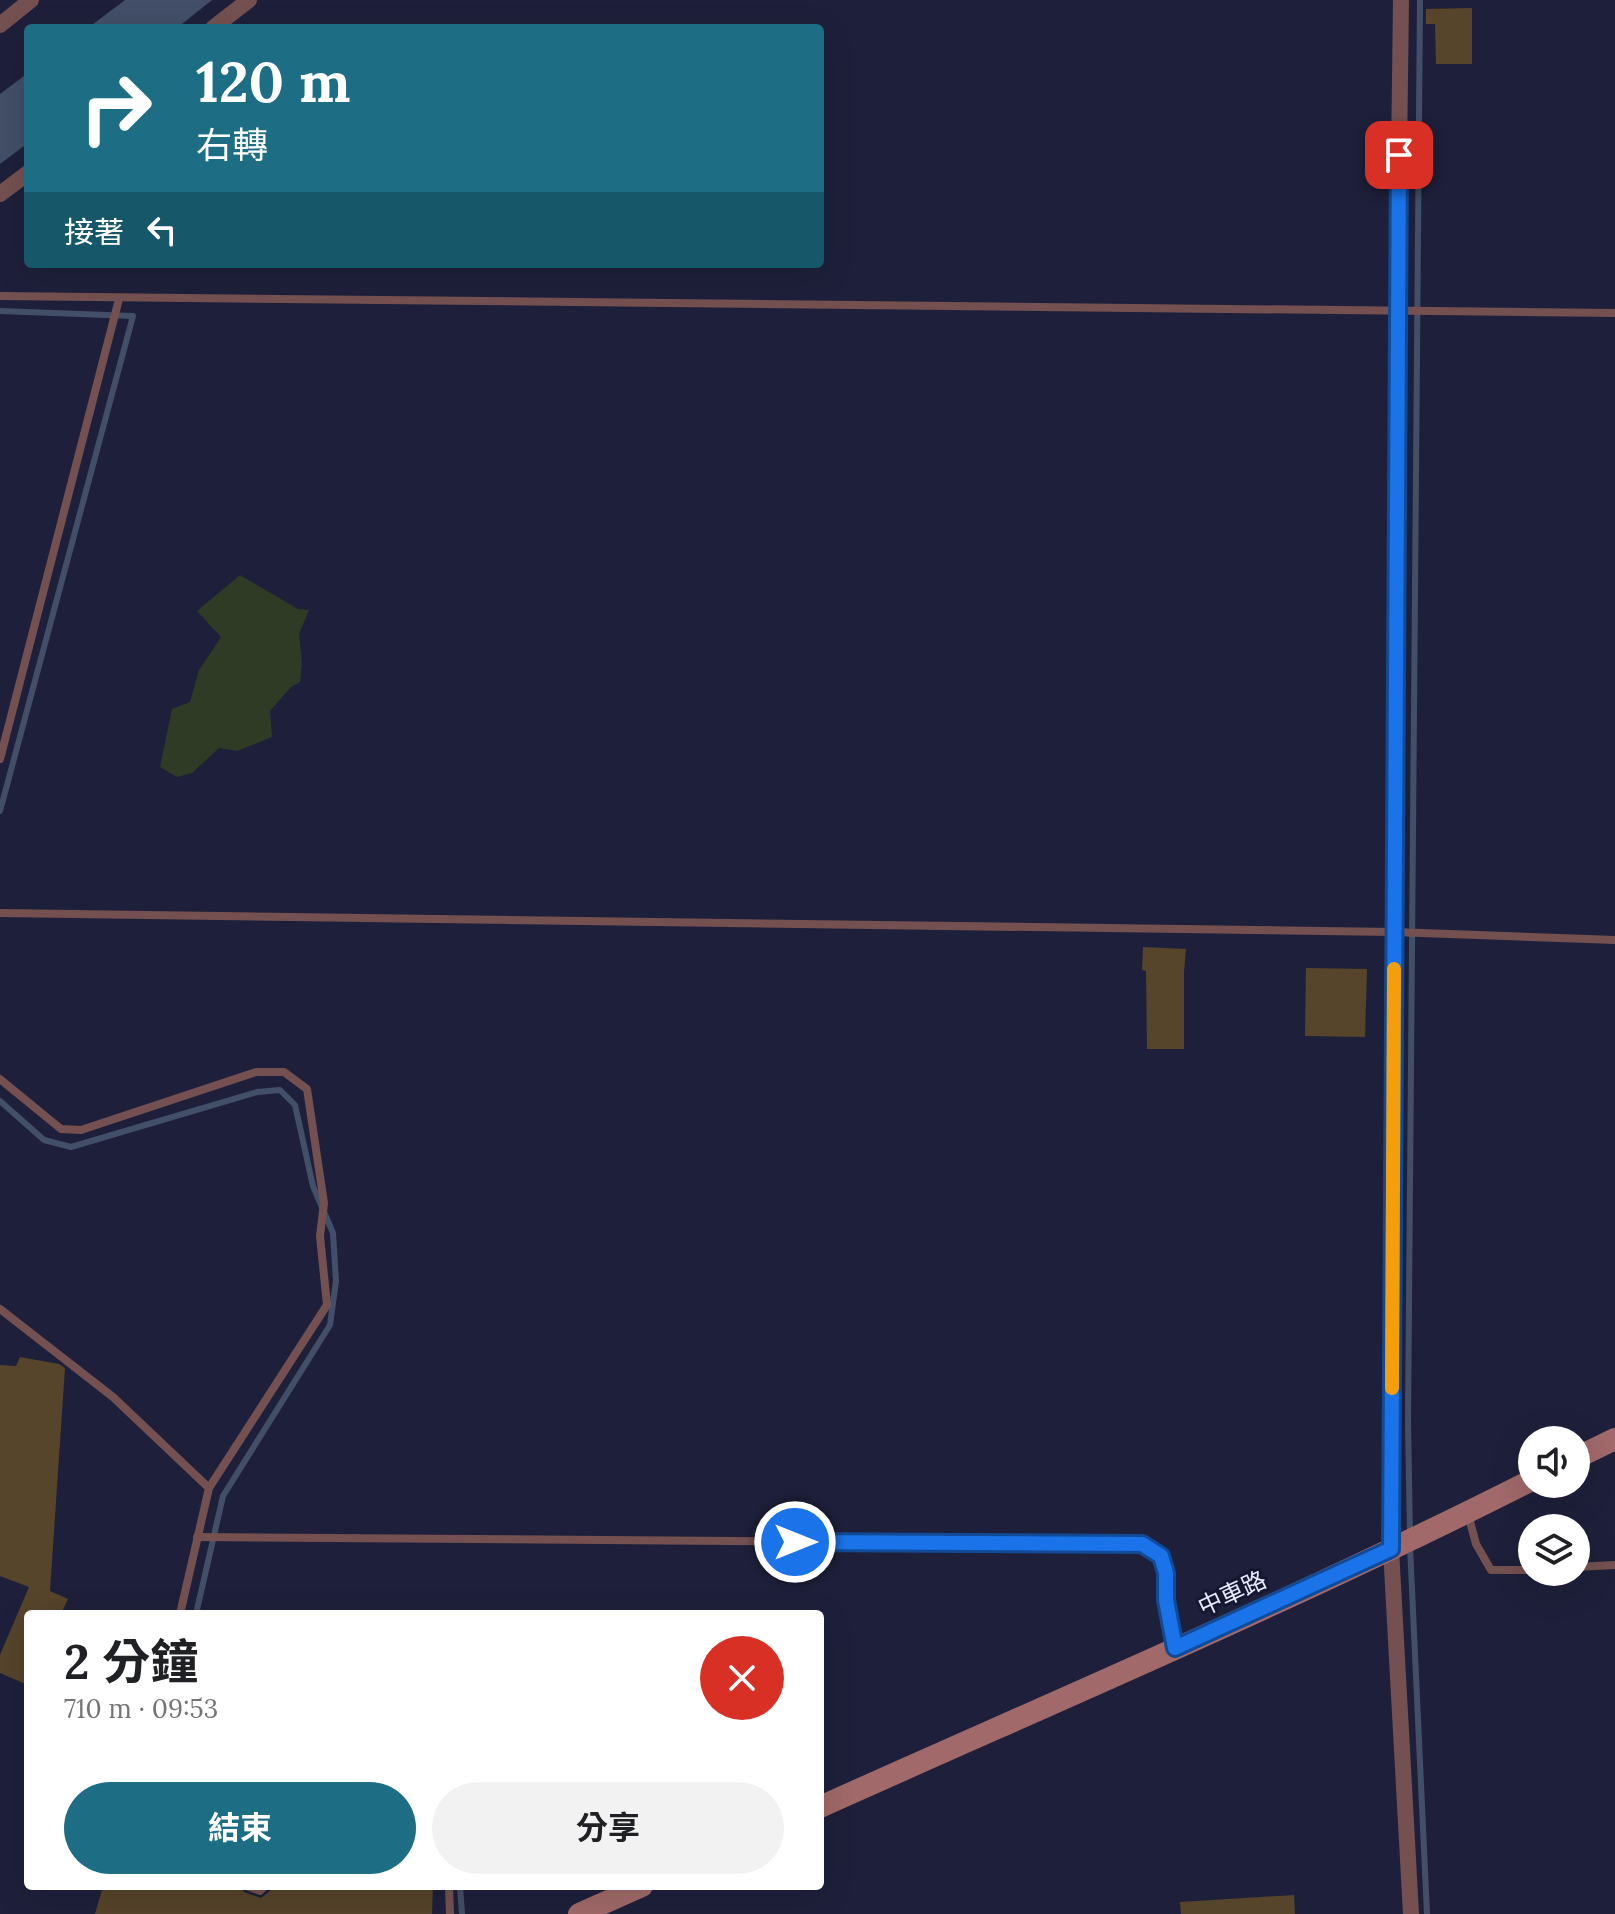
<!DOCTYPE html>
<html lang="zh-TW">
<head>
<meta charset="utf-8">
<style>
	:root { --surface:#fff; --page:#f2f2f2; --text:#202124; --muted:#757577; --accent:#1d6d85 }
	body { margin:0; font-family:Lora,"Noto Sans TC",serif; background:var(--page); color:var(--text); height:100vh; display:flex; flex-direction:column; font-size:30px; white-space:nowrap }
	* { box-sizing:border-box; margin:0 }
	p { font-size:26px; color:var(--muted) }
	.icon { flex:none; width:44px; height:44px; fill:none; stroke:currentColor; stroke-width:2; stroke-linecap:round; stroke-linejoin:round }
	.map { position:relative; flex:1; overflow:hidden }
	.panel { position:absolute; left:24px; top:1610px; width:800px; height:280px; display:flex; flex-direction:column; background:var(--surface); border-radius:8px; box-shadow:0 8px 32px #0002 }
	.panel>* { flex:none }
	.guide { position:absolute; left:24px; top:24px; width:800px; height:244px; border-radius:8px; box-shadow:0 8px 32px #0002; background:#1d6d85; color:#fff; overflow:hidden }
	.tools { position:absolute; left:1518px; top:1426px; display:grid; gap:16px }
	.tools a { display:grid; place-items:center; width:72px; height:72px; border-radius:50%; background:var(--surface); box-shadow:0 8px 32px #0002; font-size:40px }
	.pin { position:absolute; display:grid; place-items:center; width:68px; height:68px; color:#fff; margin:-34px; border-radius:16px; box-shadow:0 4px 12px #0006 }
	.me { position:absolute; width:88px; margin:-44px; rotate:90deg; stroke-linejoin:round; filter:drop-shadow(0 0 6px #0008) }
	.turn { display:flex; align-items:center; gap:28px; height:168px; padding:0 40px; font-size:36px }
	.turn .icon { width:104px; height:104px; stroke-width:2.5 }
	.turn b { display:block; font-size:56px; line-height:68px }
	.then { display:flex; align-items:center; height:76px; padding:0 40px; background:#0003; gap:16px; font-size:30px }
	.round { display:grid; place-items:center; flex:none; width:84px; height:84px; border-radius:42px; background:var(--page) }
	.summary { display:flex; align-items:center; justify-content:space-between; height:136px; padding:0 40px }
	h1 { font-size:48px; font-weight:700; line-height:60px }
	.primary-button { display:flex; gap:16px; margin-top:auto; padding:16px 40px }
	.primary-button a { flex:1; height:92px; border-radius:48px; background:var(--accent); color:#fff; font-size:32px; font-weight:700; line-height:92px; text-align:center }
	.primary-button a+a { background:var(--page); color:var(--text) }
	.map>svg:first-child { display:block }
	.green { fill:#2f3b25 }
	.water { fill:#434f68 }
	.lines { fill:none; stroke-linecap:round; stroke-linejoin:round }
	.stream { stroke:#434f68; stroke-width:6 }
	.building { fill:#56442b }
	.lane { stroke:#745150; stroke-width:8 }
	.street { stroke:#745150; stroke-width:16 }
	.secondary { stroke:#a16969; stroke-width:22 }
	.route-casing { stroke:#114b97; stroke-width:20 }
	.route { stroke:#1a73e8; stroke-width:14 }
	.slow { stroke:#f59e0b; stroke-width:14 }
	.labels { text-anchor:middle; dominant-baseline:central; stroke-width:6; stroke-linejoin:round; paint-order:stroke }
	.street-label { font-size:24px; fill:#e7eafc; stroke:#151730 }
</style>
</head>
<body>
<div class="map">
<svg width="1615" height="1914" viewBox="0 0 1615 1914">
	<rect width="100%" height="100%" fill="#1e203b"/>
	<!-- green -->
	<polygon class="green" points="240,575 298,609 309,610 299,634 302,662 300,682 291,687 270,711 272,737 237,751 219,748 192,773 177,777 160,767 172,709 190,702 199,670 221,637 197,611"/>
	<!-- water -->
	<g class="water">
		<polygon points="125,0 212,0 177,28 88,28"/>
		<polygon points="28,73 28,143 0,164 0,94"/>
	</g>
	<g class="lines">
		<!-- stream -->
		<g class="stream">
			<polyline points="0,311 133,316 0,811"/>
			<polyline points="0,1101 44,1140 71,1147 257,1092 280,1090 295,1105 313,1186 333,1233 336,1281 330,1325 223,1496 196,1614"/>
			<polyline points="1410,1535 1408,1421 1420,0"/>
			<polyline points="1410,1546 1427,1914"/>
			<polyline points="460,1886 462,1914"/>
		</g>
	</g>
	<!-- building -->
	<g class="building">
		<polygon points="1472,8 1472,64 1436,64 1435,24 1426,24 1426,9"/>
		<polygon points="1143,947 1186,949 1184,972 1184,1049 1147,1049 1146,971 1142,970"/>
		<polygon points="1306,968 1367,969 1365,1037 1305,1036"/>
		<polygon points="20,1357 59,1364 65,1368 50,1591 68,1599 61,1614 28,1614 28,1685 0,1673 0,1655 29,1587 0,1576 0,1365 16,1366"/>
		<polygon points="103,1886 240,1886 244,1892 261,1898 270,1891 272,1886 433,1886 432,1914 95,1914"/>
		<polygon points="1294,1895 1295,1914 1181,1914 1180,1902"/>
	</g>
	<g class="lines">
		<!-- lane -->
		<g class="lane">
			<polyline points="0,296 1615,313"/>
			<polyline points="0,759 119,299"/>
			<polyline points="0,913 1394,932 1615,940"/>
			<polyline points="0,1079 61,1129 81,1130 256,1072 284,1072 307,1089 324,1203 320,1236 327,1305 209,1488 180,1614"/>
			<polyline points="0,1309 113,1397 209,1488"/>
			<polyline points="1468,1514 1476,1544 1491,1570 1532,1570"/>
			<polyline points="197,1537 1142,1544 1161,1556 1166,1573 1166,1600 1175,1647"/>
			<polyline points="1576,1567 1615,1565"/>
			<polyline points="247,1886 260,1891 265,1886"/>
			<polyline points="449,1886 450,1914"/>
		</g>
		<!-- street -->
		<g class="street">
			<polyline points="1401,0 1397,310 1391,1549 1411,1914"/>
			<polyline points="0,25 31,0"/>
			<polyline points="213,28 249,0"/>
			<polyline points="0,194 28,173"/>
		</g>
		<!-- secondary -->
		<g class="secondary">
			<polyline points="1576,1458 1615,1439"/>
			<path d="M820 1807C1058 1700 1299 1598 1532 1480"/>
			<polyline points="579,1914 642,1886"/>
		</g>
	</g>
	<g class="lines">
		<defs>
			<polyline id="route" points="795,1542 1142,1544 1161,1556 1166,1573 1166,1600 1175,1648 1391,1549 1399,155"/>
		</defs>
		<!-- route casing -->
		<use href="#route" class="route-casing"/>
		<!-- route -->
		<use href="#route" class="route"/>
		<!-- slow -->
		<polyline class="slow" points="1392,1388 1394,969"/>
	</g>
	<g class="labels">
		<!-- street labels -->
		<g class="street-label">
			<text transform="translate(1232 1593) rotate(-25)">中車路</text>
		</g>
	</g>
</svg>
<div class="tools">
<a><svg class="icon" aria-label="sound" viewBox="0 0 24 24"><path d="M4 9h4l5-4v14l-5-4H4zM17 9q2 3 0 6"/></svg></a>
<a><svg class="icon" aria-label="layers" viewBox="0 0 24 24"><path d="M12 4l9 5-9 5-9-5zM3 14l9 5 9-5"/></svg></a>
</div>
<div class="pin" style="left:1399px;top:155px;background:#d93025"><svg class="icon" aria-label="arrive" viewBox="0 0 24 24"><path d="M6 21V4h12l-3 4 3 4H6"/></svg></div>
<svg class="me" style="left:795px;top:1542px" viewBox="-20 -20 40 40"><circle r="17" fill="#1a73e8" stroke="#fff" stroke-width="3"/><path d="M0-11L8 9 0 5-8 9z" fill="#fff"/></svg>
<div class="guide">
<div class="turn"><svg class="icon" aria-label="right" viewBox="0 0 24 24"><path d="M7 20v-9h11M14 6l5 5-5 5"/></svg><div><b>120 m</b>右轉</div></div>
<div class="then">接著<svg class="icon" aria-label="left" viewBox="0 0 24 24"><path d="M17 20v-9H6M10 6l-5 5 5 5"/></svg></div>
</div>
<section class="panel">
<div class="summary"><div><h1>2 分鐘</h1><p>710 m · 09:53</p></div><a class="round" style="background:#d93025;color:#fff"><svg class="icon" aria-label="close" viewBox="0 0 24 24"><path d="M6 6l12 12M18 6L6 18"/></svg></a></div>
<div class="primary-button"><a>結束</a><a>分享</a></div>
</section>
</div>
</body>
</html>
